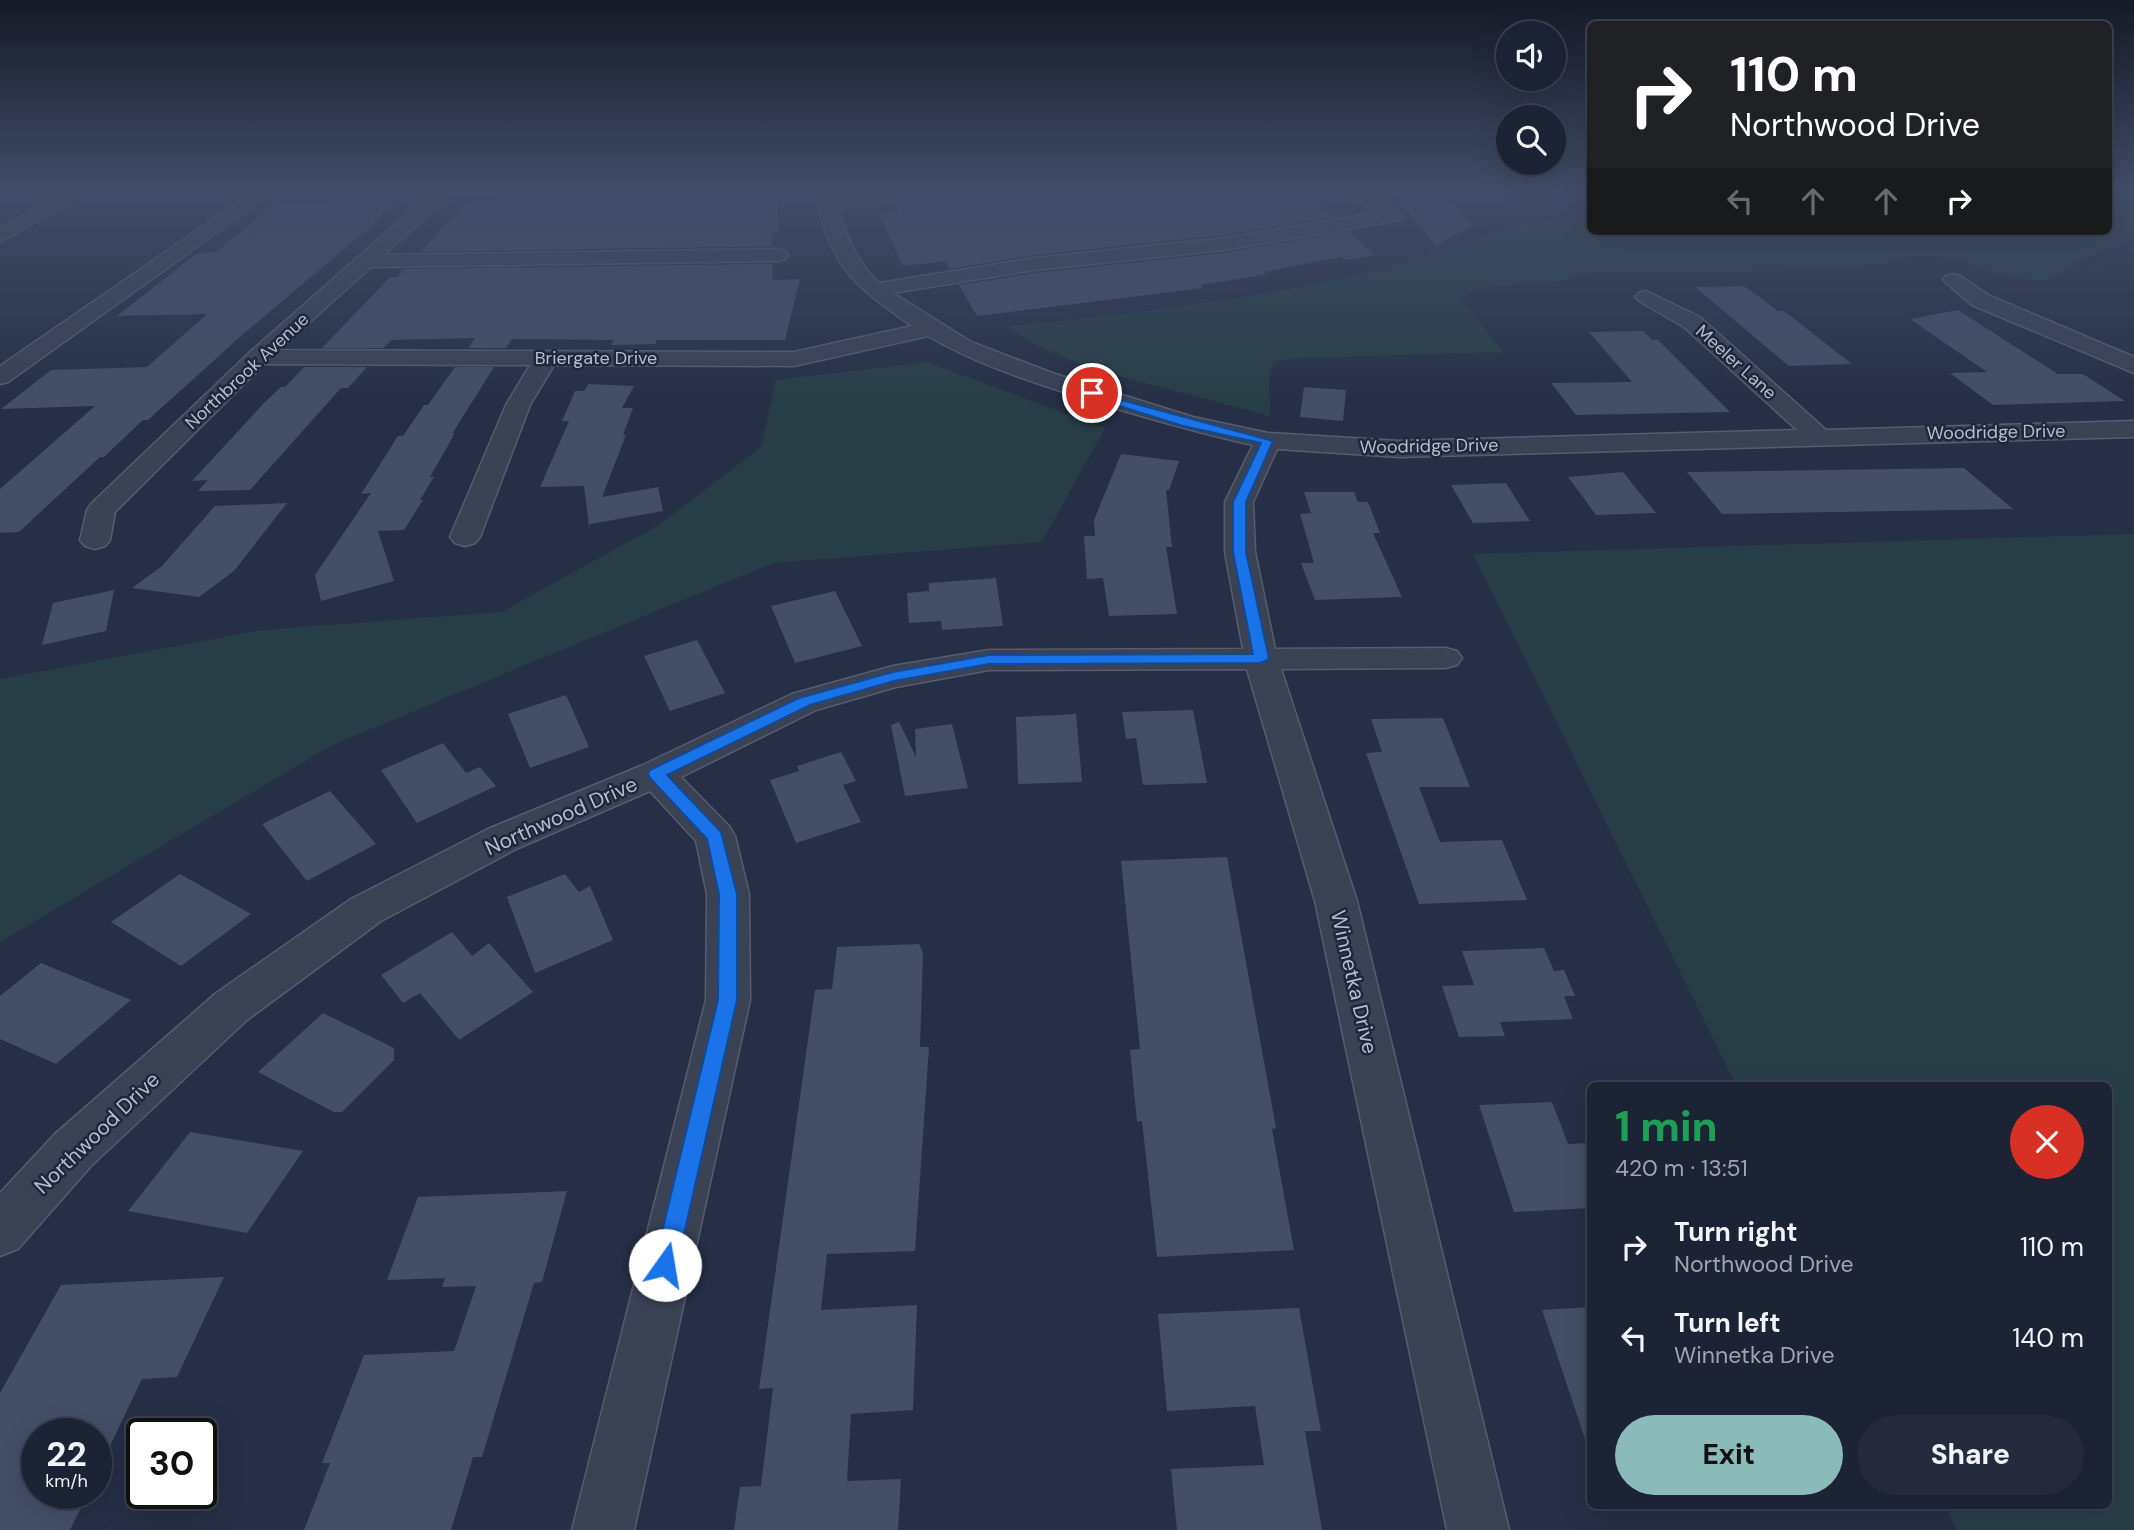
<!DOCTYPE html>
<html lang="en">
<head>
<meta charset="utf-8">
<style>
	:root { --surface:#1c2334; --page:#252b3c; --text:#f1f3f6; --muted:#a0a4ac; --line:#3a404f; --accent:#8bbbb9 }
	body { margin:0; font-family:"DM Sans",sans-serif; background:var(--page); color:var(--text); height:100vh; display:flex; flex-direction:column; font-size:26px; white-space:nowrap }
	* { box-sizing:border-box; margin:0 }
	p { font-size:23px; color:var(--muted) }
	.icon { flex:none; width:38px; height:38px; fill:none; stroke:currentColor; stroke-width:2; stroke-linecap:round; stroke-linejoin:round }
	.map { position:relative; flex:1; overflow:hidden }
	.details { position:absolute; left:1587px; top:1082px; width:525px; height:427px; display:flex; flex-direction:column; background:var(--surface); border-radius:10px; box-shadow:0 7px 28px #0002,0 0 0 2px var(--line) }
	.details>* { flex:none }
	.hud { position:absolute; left:1587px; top:21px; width:525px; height:214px; border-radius:10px; box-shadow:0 7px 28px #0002,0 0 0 2px var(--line); background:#202124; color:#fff; overflow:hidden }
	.fabs { position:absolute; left:1496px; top:21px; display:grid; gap:14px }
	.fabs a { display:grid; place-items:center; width:70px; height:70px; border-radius:50%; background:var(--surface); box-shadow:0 7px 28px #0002,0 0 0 2px var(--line); font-size:35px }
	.speed { position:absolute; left:21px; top:1418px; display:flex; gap:14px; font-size:35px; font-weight:700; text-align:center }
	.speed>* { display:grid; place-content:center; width:91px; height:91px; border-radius:50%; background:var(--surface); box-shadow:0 7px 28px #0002,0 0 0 2px var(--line); line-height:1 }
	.speed small { font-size:18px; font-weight:400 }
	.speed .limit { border:4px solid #111; border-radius:10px; background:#fff; color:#111 }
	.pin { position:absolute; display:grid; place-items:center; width:60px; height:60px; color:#fff; margin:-30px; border:4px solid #fff; border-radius:50%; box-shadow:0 2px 7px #0007 }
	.me { position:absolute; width:77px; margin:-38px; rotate:13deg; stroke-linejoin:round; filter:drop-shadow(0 0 5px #0008) }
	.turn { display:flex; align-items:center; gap:24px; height:147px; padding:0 28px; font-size:32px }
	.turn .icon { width:91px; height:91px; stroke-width:2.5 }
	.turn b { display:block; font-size:49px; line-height:60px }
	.lanes { display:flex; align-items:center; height:66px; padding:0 28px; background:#0003; justify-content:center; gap:35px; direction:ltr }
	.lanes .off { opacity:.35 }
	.round { display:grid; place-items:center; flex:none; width:74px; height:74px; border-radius:37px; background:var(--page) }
	.overview { display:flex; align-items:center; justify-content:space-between; height:119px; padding:0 28px }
	h1 { font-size:42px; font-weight:800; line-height:52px; color:#1e9e55 }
	.action { display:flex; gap:14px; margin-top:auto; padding:14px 28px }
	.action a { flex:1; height:80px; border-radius:42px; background:var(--accent); color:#111; font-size:28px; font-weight:800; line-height:80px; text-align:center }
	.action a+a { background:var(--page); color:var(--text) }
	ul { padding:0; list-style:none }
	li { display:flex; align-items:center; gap:21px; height:91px; padding:0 28px }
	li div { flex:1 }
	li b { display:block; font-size:26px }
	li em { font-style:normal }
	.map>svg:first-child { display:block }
	.green { fill:#283e46 }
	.building { fill:#444e67 }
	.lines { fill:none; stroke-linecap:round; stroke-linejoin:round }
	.minor-casing { stroke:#565d6e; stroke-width:3 }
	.minor { fill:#3a4254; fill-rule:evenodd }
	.route { fill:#1a73e8; stroke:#114b97; stroke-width:2 }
	.labels { text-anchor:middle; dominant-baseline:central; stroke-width:5; stroke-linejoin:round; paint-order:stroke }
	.far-street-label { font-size:18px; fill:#b8bdce; stroke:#1f273a }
	.street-label { font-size:21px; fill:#b8bdce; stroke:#1f273a }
</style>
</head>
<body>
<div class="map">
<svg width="2134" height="1530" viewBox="0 0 2134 1530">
	<rect width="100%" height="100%" fill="#262f45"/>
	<!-- green -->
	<g class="green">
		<path d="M2109 187H2134V241L2080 261 2044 281 2007 276 1959 260 1919 256 1854 268 1683 272 1595 271 1577 274 1570 279 1545 284 1485 287 1460 298 1503 352 1302 358 1274 361 1269 377 1270 416 1092 369 1038 346 1008 326C1140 313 1272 298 1401 264 1433 255 1464 240 1496 231 1526 223 1560 219 1591 217V231H2109Z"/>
		<polygon points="927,362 1105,428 1042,542 773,563 332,745 0,942 0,679 262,630 501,612 659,525 761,447 776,380"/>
		<polygon points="2134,534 2134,1530 1957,1530 1945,1505 2109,1505 2109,1085 1736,1085 1473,554"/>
	</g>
	<!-- building -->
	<g class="building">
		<polygon points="1080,187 1301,187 1334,217 1224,235 1035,255 950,269 946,261 903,266 879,214 899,212 894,205 989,196 990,200 1080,192"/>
		<polygon points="1388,187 1437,187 1473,226 1436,246"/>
		<polygon points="719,195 718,199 765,196 764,200 778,200 778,232 771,233 772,246 420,252 470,200"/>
		<polygon points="401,196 369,228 242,335 148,420 143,420 104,457 100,457 19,532 0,533 0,489 95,406 1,409 51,370 147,367 207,314 117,316 196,254 217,251 278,202 362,201 366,197"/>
		<polygon points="1349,231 1375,255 1346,260 1341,257 1264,272 1267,274 1201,285 1203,288 977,316 959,285 1035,273 1224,253"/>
		<polygon points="772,264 773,280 800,279 785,340 657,340 655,344 611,345 614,340 512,339 506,348 468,348 475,338 391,340 384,348 322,348 390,277 397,277 404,269"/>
		<polygon points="1744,286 1778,311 1784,311 1852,364 1789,366 1695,287"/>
		<polygon points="1958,310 2058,374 2083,374 2125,401 1993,405 1950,373 1987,372 1910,319"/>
		<polygon points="1644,331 1652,340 1657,339 1730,412 1576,415 1551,383 1632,382 1589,332"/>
		<polygon points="304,367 367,367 348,388 341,388 250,490 198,491 208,480 192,481 264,403 281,387 285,387"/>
		<polygon points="455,367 494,367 452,434 455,433 430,477 434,477 420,500 423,500 404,530 378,531 394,581 321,601 315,575 371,493 361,494 398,436 403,436 424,405 428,405"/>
		<polygon points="588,384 634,386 622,408 633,408 623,435 626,435 602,497 658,487 663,511 590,524 589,527 584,486 540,487 569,421 562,421 575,391 584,391"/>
		<polygon points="1304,387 1346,390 1343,421 1300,417"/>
		<polygon points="1121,454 1179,461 1169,490 1166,490 1172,547 1166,547 1177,614 1109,616 1103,578 1087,579 1084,536 1095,536 1094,520"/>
		<polygon points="1964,468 2013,509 1722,514 1687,472"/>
		<polygon points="1623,472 1656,513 1596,515 1568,477"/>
		<polygon points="1506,483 1530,521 1473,523 1451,485"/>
		<polygon points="1304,492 1354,492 1358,502 1368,502 1380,533 1373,533 1402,597 1315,600 1301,563 1314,563 1300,514 1311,513"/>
		<polygon points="287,503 234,571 199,597 132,588 162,566 215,506"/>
		<polygon points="996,578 1003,626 942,630 941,621 909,623 907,593 929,591 929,583"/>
		<polygon points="114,590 106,631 42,645 53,603"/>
		<polygon points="835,591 862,646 795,663 771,606"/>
		<polygon points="697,640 725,693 670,711 644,656"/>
		<polygon points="566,695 589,747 530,768 508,714"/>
		<polygon points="1193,710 1207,783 1143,785 1136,738 1126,739 1122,712"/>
		<polygon points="1076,714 1082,782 1018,784 1016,717"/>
		<polygon points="1443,718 1470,787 1419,787 1440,842 1502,840 1527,900 1419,904 1366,753 1382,752 1371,719"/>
		<polygon points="899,722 916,757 915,729 952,724 968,788 905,796 891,725"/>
		<polygon points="443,743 466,773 480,767 496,786 417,823 381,770"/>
		<polygon points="841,752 856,781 843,785 861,822 796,843 770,780 799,771 797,766"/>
		<polygon points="330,791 376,844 307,881 262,824"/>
		<polygon points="1227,857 1276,1128 1272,1129 1294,1250 1157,1257 1142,1121 1137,1122 1130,1050 1140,1049 1121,861"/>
		<polygon points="180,874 251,914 181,966 111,922"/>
		<polygon points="565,874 579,892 590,886 613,940 535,973 507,897"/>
		<polygon points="452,932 472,956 489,943 533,992 459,1040 420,993 403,1003 381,975"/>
		<polygon points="919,944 923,953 920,1047 929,1047 915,1251 827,1254 821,1310 917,1305 913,1410 851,1414 847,1481 901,1479 898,1530 734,1530 740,1487 761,1486 773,1388 759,1389 815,990 832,989 837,947"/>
		<polygon points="1544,948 1554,971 1564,970 1575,996 1564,996 1573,1019 1500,1022 1505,1036 1459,1037 1442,986 1474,985 1462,951"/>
		<polygon points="41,963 131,1000 56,1064 0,1039 0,996"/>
		<polygon points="323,1013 394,1048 394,1060 342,1112 334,1112 258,1072"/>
		<polygon points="1552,1102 1568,1144 1591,1143 1591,1208 1514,1212 1479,1105"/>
		<polygon points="190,1132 303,1151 247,1233 128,1211"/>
		<polygon points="567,1191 542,1282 534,1283 482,1457 473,1457 451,1530 304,1530 330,1463 322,1463 364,1355 454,1351 476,1286 442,1287 445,1278 387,1280 418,1197"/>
		<polygon points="224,1277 177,1377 142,1379 96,1475 96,1433 37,1433 37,1493 88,1493 70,1530 0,1530 0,1393 61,1285"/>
		<polygon points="1591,1307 1591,1441 1586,1442 1542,1310"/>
		<polygon points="1299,1308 1321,1431 1305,1431 1322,1530 1177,1530 1171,1469 1264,1465 1255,1406 1167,1411 1158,1314"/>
	</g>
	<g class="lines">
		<defs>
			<g id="minor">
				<polygon points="76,187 97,187 0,242 0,228"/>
				<polygon points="260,187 280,187 8,382 0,384 0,366"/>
				<path d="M438 187H697L688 192 448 196 384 255 778 249 785 251 788 255 785 259 778 261 371 267 279 350 794 352 912 326C848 282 831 265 813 187H831L834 198 952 187H1013L1004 192 838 208C847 238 856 261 879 283L1035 258 1224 238 1376 213 1337 187H1358L1400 212 1402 216 1400 220 1224 250 1035 270 893 293 971 342 1055 374 1193 417 1268 433 1399 441 1797 430 1684 327 1639 301 1635 297 1639 293 1646 291 1700 317 1826 430 2134 421V437L1399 457 1277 449 1253 502 1255 552 1275 649 1445 648 1457 651 1462 658 1457 665 1445 668 1281 669 1357 901 1509 1530H1447L1315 901 1247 669 989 670 896 687 816 710 681 777 729 826 735 836 749 894 750 1000 634 1530H572L706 1000 707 894 696 841 650 791 516 849 381 921 247 1020 91 1166 18 1249 0 1256V1193L55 1134 215 994 351 899 488 829 643 765 792 694 893 666 989 650 1243 649 1225 552V502L1253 445C1195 432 1139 416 1082 398 1029 381 976 364 928 336L794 366 554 365 530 405 480 537 475 543 465 546 455 543 450 537 506 405 530 365 264 364 115 512 110 540 105 546 95 549 85 546 80 540 87 510 91 504 250 352Z"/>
				<polygon points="1953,274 1960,276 1988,295 2134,357 2134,373 1972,305 1943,280 1946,276"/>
			</g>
		</defs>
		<!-- minor casing -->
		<use href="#minor" class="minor-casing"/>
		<!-- minor -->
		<use href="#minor" class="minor"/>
	</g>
	<!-- sky -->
	<linearGradient id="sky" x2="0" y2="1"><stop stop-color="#151a26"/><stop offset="0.47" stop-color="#414d68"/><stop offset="1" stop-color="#414d68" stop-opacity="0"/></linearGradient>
	<rect width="2134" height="401" fill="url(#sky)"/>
	<!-- route -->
	<polygon class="route" points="1088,391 1273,441 1246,502 1246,552 1269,659 1261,663 989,664 894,681 810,705 667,775 721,832 737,894 737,1000 677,1265 674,1273 665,1277 657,1273 654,1265 718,1000 719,894 707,839 650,778 648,774 650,770 799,698 893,672 989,655 1253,654 1233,552 1233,502 1261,443 1183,426 1088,396"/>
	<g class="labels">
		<!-- far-street labels -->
		<g class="far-street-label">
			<text x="596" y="358">Briergate Drive</text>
			<text transform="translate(1736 362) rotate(42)">Meeler Lane</text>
			<text transform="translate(247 371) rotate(-43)">Northbrook Avenue</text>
			<text transform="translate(1996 432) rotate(-1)">Woodridge Drive</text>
			<text transform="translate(1429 446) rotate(-1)">Woodridge Drive</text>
		</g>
		<!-- street labels -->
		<g class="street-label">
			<text transform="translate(561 816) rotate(-24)">Northwood Drive</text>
			<text transform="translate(1354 982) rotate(77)">Winnetka Drive</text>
			<text transform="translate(97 1133) rotate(-44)">Northwood Drive</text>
		</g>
	</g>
</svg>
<div class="fabs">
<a><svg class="icon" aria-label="sound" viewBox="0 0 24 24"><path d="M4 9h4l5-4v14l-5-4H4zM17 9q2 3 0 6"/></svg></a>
<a><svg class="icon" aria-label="search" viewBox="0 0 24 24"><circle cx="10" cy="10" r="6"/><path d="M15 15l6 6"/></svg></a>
</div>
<div class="speed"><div>22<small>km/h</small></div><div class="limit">30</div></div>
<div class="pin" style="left:1092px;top:393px;background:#d93025"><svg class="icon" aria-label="arrive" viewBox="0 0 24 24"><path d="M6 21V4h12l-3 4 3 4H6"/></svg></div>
<svg class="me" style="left:665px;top:1265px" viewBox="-20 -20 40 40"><circle r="19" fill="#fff"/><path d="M0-13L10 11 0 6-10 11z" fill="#1a73e8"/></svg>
<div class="hud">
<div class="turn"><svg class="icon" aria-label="right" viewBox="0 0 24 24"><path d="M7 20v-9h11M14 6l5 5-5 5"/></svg><div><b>110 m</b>Northwood Drive</div></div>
<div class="lanes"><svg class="icon off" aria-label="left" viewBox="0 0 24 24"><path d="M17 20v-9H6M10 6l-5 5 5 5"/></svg><svg class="icon off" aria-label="ahead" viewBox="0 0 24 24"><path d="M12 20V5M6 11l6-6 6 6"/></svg><svg class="icon off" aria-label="ahead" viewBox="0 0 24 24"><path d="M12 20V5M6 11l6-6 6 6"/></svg><svg class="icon" aria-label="right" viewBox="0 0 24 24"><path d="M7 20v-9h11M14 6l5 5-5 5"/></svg></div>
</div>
<section class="details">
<div class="overview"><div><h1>1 min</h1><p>420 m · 13:51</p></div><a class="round" style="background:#d93025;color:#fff"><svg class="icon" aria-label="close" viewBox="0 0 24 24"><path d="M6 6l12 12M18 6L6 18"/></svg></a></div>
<ul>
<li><svg class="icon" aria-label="right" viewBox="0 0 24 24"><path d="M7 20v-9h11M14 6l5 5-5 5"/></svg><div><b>Turn right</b><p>Northwood Drive</p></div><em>110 m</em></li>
<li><svg class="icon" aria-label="left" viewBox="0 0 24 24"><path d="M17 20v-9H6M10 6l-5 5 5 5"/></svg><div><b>Turn left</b><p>Winnetka Drive</p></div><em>140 m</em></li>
</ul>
<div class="action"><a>Exit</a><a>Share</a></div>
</section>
</div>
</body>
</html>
